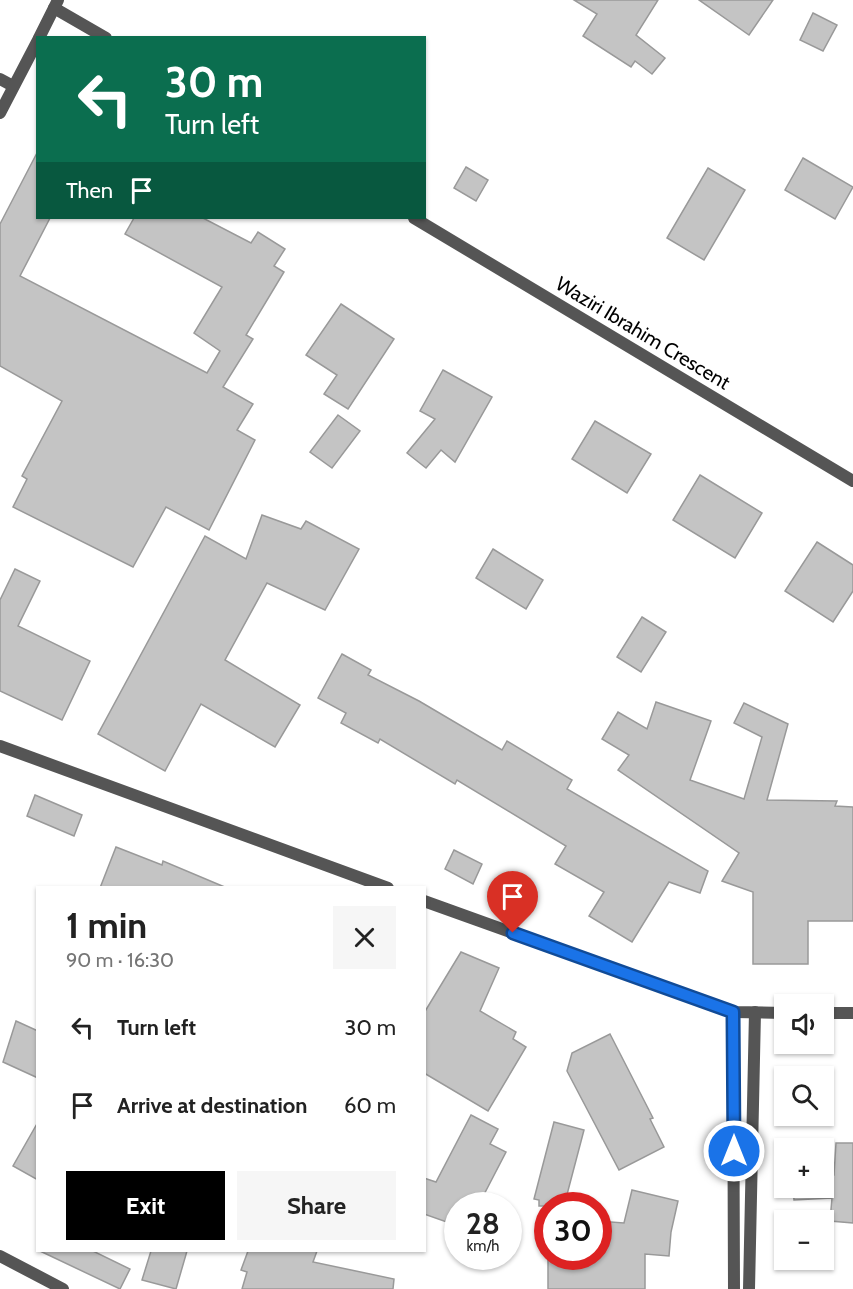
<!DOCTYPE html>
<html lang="en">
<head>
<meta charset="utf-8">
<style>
	:root { --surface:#fff; --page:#f6f6f6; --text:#222; --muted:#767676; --accent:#000 }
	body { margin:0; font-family:Cabin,sans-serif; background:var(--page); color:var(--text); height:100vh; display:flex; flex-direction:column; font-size:22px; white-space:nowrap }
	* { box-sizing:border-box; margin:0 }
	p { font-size:20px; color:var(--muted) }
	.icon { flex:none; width:33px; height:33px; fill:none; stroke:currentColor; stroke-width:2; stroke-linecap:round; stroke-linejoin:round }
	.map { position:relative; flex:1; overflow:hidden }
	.details { position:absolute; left:36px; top:886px; width:390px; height:366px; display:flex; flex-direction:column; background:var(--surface); border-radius:0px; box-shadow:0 2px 4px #0004 }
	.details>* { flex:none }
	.banner { position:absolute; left:36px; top:36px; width:390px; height:183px; border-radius:0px; box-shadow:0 2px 4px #0004; background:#0b6e4f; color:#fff; overflow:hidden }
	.tools { position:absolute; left:774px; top:994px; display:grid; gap:12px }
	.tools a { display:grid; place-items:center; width:60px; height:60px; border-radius:0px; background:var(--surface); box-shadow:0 2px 4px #0004; font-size:30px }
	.speed { position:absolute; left:444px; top:1192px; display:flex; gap:12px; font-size:30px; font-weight:700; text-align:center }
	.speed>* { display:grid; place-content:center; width:78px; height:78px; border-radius:50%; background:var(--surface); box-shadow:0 2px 4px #0004; line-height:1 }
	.speed small { font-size:15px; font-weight:400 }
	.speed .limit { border:9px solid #d22; background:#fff; color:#111 }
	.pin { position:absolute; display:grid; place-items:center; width:51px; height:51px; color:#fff; margin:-62px -26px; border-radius:50% 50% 50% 0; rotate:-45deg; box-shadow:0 0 6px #0007 }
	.pin .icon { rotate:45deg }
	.me { position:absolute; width:66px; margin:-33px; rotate:0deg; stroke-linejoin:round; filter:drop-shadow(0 0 4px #0008) }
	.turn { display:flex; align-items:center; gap:21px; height:126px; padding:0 30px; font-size:27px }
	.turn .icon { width:78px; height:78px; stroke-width:2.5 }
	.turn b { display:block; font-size:42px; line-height:51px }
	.then { display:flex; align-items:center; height:57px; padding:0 30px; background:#0003; gap:12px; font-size:22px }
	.round { display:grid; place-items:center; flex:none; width:63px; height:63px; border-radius:0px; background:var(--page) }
	.headline { display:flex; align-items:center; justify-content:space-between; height:102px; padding:0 30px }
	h1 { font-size:36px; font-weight:700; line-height:45px }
	.button { display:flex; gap:12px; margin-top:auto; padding:12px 30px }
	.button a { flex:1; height:69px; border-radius:0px; background:var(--accent); color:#fff; font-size:24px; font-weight:700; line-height:69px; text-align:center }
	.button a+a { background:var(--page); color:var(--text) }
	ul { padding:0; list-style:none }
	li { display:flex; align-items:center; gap:18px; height:78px; padding:0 30px }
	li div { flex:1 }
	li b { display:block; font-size:22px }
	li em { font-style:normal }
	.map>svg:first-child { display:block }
	.building { fill:#c4c4c4; stroke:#999; stroke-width:1.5 }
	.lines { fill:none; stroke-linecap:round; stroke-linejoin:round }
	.minor { stroke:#555; stroke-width:12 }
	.route-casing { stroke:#114b97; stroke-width:15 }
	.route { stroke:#1a73e8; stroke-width:10 }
	.labels { text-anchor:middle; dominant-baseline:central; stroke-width:4.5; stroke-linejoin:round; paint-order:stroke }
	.street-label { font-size:20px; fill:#000; stroke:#fff }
</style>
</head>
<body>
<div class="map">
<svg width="853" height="1289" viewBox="0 0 853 1289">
	<rect width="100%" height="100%" fill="#fff"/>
	<!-- building -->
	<g class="building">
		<polygon points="574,0 658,0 636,35 665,58 652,74 635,61 631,67 583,36 597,14"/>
		<polygon points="699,0 773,0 749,35"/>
		<polygon points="813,13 837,25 823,51 800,40"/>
		<polygon points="38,151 38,218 50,218 20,276 207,373 220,351 194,333 222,287 125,234 134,218 203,218 251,243 258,232 285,249 274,266 284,272 246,335 253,339 223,387 253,404 237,430 255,440 209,530 166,507 133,567 13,507 27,479 22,476 62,401 0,366 0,224"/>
		<polygon points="803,158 853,187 835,219 785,190"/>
		<polygon points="466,167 488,180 476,201 454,188"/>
		<polygon points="708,168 745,190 704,260 667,238"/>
		<polygon points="341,304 394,339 348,409 324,394 337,375 306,355"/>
		<polygon points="443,370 492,397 455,462 441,450 426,468 407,453 435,419 420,411"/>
		<polygon points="338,415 360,431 332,468 310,452"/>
		<polygon points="595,421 651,454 627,493 572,459"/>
		<polygon points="700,475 762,513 735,558 673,520"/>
		<polygon points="262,515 301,529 306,521 359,549 325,610 267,583 225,660 300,705 275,747 201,704 165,771 98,734 205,536 246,559"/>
		<polygon points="817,542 853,565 853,591 833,622 785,591"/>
		<polygon points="493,549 543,580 526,609 476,578"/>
		<polygon points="15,569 40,581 18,626 90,661 62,720 0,691 0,600"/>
		<polygon points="642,617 666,632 641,672 617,657"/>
		<polygon points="342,654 371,670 368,675 419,701 502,750 507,741 572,780 567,789 708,871 700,893 669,882 632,942 589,916 604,892 555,864 566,846 457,780 455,784 380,739 378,743 341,723 346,713 318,698"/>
		<polygon points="656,702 711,721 690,780 744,799 762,737 734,723 744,703 788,724 767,800 837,801 835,806 853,807 853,921 808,921 808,964 753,964 753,892 722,881 739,853 618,770 629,755 602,739 618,712 647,729"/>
		<polygon points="35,795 82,815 74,836 27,816"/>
		<polygon points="116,847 162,865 163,861 227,888 100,888"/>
		<polygon points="454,850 482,864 473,884 445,869"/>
		<polygon points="461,952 499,968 480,1011 516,1032 513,1039 526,1047 488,1111 424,1073 424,1013"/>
		<polygon points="16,1021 38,1031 38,1078 3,1062"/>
		<polygon points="610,1034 653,1118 650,1119 664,1147 619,1170 567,1071 572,1053"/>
		<polygon points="471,1115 498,1129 490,1144 506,1152 478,1206 458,1206 458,1226 424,1214 424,1178 436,1182"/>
		<polygon points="38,1122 38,1180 13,1166"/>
		<polygon points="554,1122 584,1130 564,1206 539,1206 539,1200 534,1199"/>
		<polygon points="836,1143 853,1143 853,1223 830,1221 832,1198 794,1200 793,1188 824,1188 824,1174 834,1175"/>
		<polygon points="632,1190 678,1201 671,1232 669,1256 645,1254 645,1289 548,1289 548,1258 598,1259 598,1221 624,1223"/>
		<polygon points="40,1251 93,1251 130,1269 120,1289"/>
		<polygon points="151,1251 187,1251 176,1289 142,1280"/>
		<polygon points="248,1251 317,1251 313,1262 394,1279 393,1289 242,1289 247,1272 241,1270"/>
	</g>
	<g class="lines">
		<!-- minor -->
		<g class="minor">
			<polyline points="54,8 106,38"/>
			<polyline points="39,38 58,0"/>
			<polyline points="0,79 13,86"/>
			<polyline points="0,113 38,40"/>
			<polyline points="414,218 853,481"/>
			<polyline points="0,746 388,888"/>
			<polyline points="424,901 733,1012 784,1013"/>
			<polyline points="733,1012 734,1289"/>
			<polyline points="824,1013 853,1013"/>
			<polyline points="0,1256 63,1289"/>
			<polyline points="749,1289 755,1012"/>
		</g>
	</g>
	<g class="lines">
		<defs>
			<polyline id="route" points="513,933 733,1012 734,1151"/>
		</defs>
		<!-- route casing -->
		<use href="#route" class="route-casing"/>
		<!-- route -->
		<use href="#route" class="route"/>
	</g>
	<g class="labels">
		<!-- street labels -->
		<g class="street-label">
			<text transform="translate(643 333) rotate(31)">Waziri Ibrahim Crescent</text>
		</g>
	</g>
</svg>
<div class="tools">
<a><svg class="icon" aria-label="sound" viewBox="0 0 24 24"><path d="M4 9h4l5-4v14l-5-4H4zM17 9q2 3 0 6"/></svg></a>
<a><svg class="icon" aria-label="search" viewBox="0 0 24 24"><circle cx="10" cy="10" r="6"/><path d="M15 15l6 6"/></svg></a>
<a>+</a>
<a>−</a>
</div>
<div class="speed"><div>28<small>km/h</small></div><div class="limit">30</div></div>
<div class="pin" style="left:513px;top:933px;background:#d93025"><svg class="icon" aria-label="arrive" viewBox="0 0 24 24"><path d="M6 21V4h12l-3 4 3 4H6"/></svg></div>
<svg class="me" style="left:734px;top:1151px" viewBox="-20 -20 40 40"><circle r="17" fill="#1a73e8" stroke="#fff" stroke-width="3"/><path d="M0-11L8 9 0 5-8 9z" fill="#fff"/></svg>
<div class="banner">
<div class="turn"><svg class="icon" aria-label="left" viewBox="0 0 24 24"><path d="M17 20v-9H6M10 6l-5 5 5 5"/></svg><div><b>30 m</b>Turn left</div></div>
<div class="then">Then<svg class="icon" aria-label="arrive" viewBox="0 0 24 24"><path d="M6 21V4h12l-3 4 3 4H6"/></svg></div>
</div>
<section class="details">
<div class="headline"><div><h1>1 min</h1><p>90 m · 16:30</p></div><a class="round"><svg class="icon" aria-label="close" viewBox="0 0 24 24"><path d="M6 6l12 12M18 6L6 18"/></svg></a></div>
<ul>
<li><svg class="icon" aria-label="left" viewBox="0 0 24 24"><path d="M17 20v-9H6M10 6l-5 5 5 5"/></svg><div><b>Turn left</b></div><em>30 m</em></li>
<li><svg class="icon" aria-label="arrive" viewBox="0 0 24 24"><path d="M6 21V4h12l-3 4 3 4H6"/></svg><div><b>Arrive at destination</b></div><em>60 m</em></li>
</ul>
<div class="button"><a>Exit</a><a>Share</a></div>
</section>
</div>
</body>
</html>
